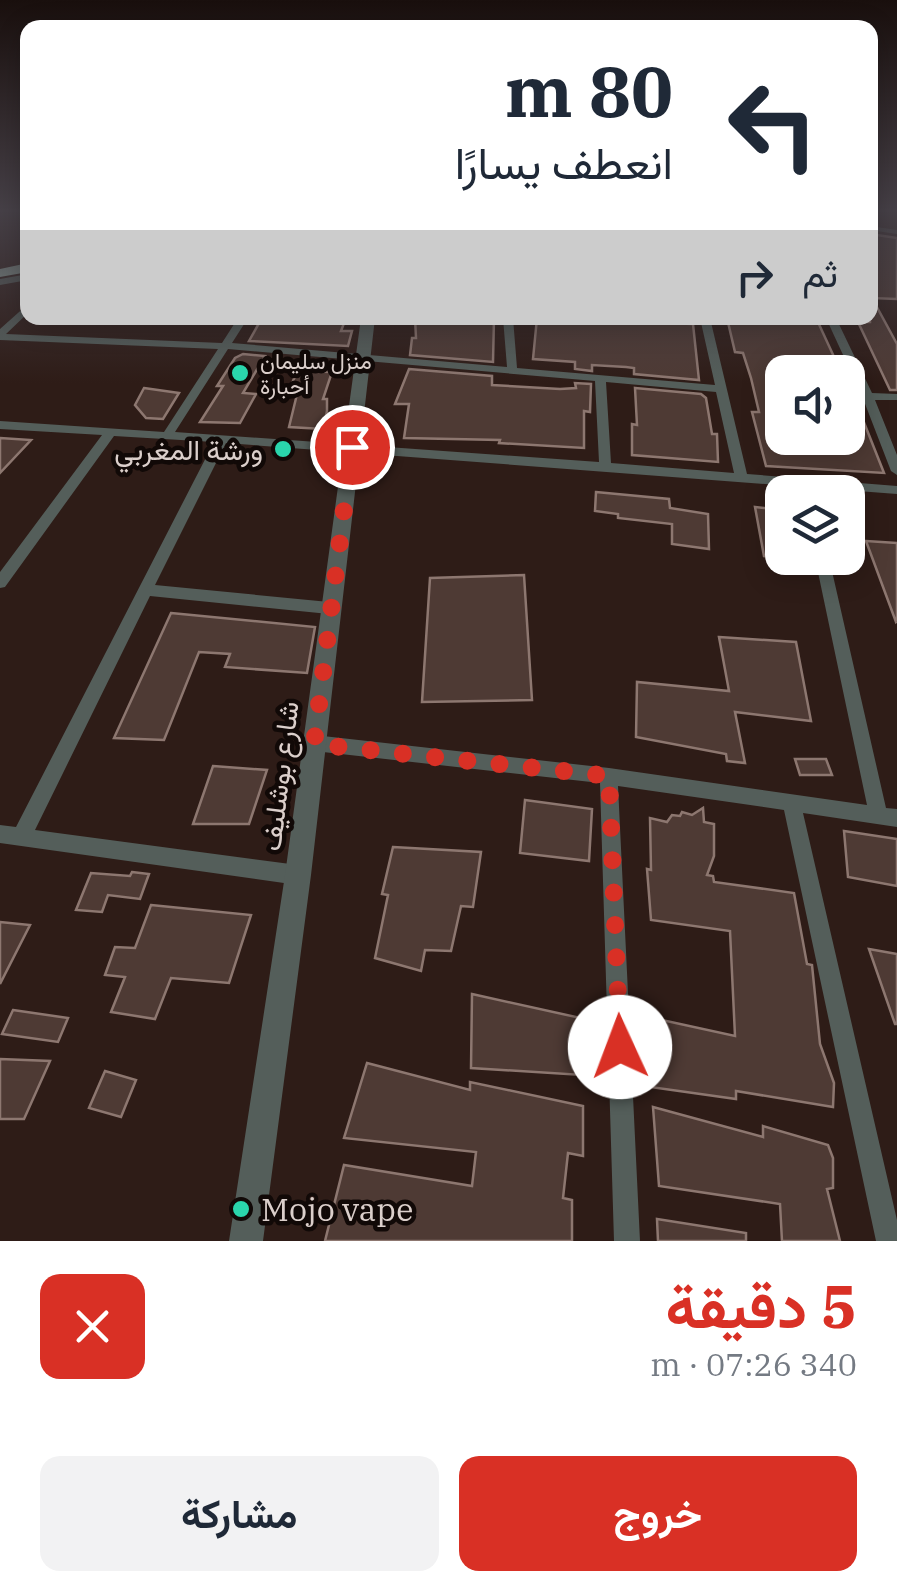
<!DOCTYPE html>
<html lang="ar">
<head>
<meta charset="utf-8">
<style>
	:root { --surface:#fff; --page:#f2f2f3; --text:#1f2937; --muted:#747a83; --accent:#d93025 }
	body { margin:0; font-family:"IBM Plex Serif",Vazirmatn,serif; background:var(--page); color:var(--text); direction:rtl; height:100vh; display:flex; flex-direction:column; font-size:38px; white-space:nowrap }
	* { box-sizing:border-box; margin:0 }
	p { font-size:32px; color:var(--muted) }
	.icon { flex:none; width:55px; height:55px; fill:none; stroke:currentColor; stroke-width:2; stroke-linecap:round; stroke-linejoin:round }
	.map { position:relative; height:1241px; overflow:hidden; direction:ltr }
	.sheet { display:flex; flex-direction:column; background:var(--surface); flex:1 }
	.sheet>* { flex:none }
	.hud { position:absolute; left:20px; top:20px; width:858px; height:305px; border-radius:20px; box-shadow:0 5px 25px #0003; direction:rtl; background:#fff; color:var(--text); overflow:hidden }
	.buttons { position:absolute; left:765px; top:355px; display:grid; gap:20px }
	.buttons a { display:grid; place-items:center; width:100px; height:100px; border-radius:20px; background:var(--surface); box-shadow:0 5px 25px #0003; font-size:50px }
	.pin { position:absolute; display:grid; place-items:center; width:85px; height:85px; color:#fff; margin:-42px; border:5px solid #fff; border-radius:50%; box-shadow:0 2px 10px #0007 }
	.me { position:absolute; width:110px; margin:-55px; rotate:358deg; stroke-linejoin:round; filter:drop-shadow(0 0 8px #0008) }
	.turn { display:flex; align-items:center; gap:35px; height:210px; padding:0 40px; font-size:45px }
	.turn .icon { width:130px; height:130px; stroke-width:2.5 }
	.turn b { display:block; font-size:70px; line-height:85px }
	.then { display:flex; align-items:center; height:95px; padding:0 40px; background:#0003; gap:20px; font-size:38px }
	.round { display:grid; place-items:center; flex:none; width:105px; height:105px; border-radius:20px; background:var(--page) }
	.headline { display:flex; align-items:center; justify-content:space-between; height:170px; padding:0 40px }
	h1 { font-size:60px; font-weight:700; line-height:75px; color:var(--accent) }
	.button { display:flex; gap:20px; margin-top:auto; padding:20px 40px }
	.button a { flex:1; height:115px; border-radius:20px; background:var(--accent); color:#fff; font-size:40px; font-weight:700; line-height:115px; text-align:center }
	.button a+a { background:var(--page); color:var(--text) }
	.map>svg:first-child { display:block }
	.building { fill:#4e3a34; stroke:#8d7770; stroke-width:2.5 }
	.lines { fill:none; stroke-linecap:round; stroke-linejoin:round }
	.minor { fill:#545e5a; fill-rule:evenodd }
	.tertiary { fill:#545e5a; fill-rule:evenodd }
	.trunk { fill:#90a79e; fill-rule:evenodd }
	.route { stroke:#d93025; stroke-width:18; stroke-dasharray:0 32.4 }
	.poi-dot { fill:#2ad5ac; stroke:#110907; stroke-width:4 }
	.labels { text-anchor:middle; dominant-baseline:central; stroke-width:9; stroke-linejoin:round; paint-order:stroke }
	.far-poi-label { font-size:22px; fill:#dbcfcb; stroke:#110907; text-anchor:start }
	.poi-label { font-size:28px; fill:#dbcfcb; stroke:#110907; text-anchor:end }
	.street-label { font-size:28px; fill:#dbcfcb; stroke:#110907 }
	.near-poi-label { font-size:32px; fill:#dbcfcb; stroke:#110907; text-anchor:start }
</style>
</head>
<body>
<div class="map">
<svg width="897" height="1241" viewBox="0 0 897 1241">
	<rect width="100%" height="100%" fill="#2e1c17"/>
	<!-- building -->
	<g class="building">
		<polygon points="870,234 897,238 897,299 872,298 897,344 897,390 890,390 858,322 870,322"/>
		<polygon points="262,318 346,318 341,331 352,331 348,346 249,341"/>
		<polygon points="415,318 494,318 493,362 410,355 412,338 416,338"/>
		<polygon points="537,318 693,324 699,380 634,374 634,368 626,367 592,365 592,371 575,369 575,362 533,359"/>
		<polygon points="727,318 817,320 841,372 782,372 782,441 848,448 848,382 884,473 766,466 752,412 759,412 751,378 743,353 735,352"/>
		<polygon points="243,354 265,356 243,393 256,394 240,423 200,422 223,386 217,386 235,358"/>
		<polygon points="409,369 492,376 492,385 560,389 576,388 575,383 591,384 590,412 584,411 584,448 499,443 500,440 404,438 409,404 395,404"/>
		<polygon points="297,371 332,372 323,399 327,399 327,411 323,429 289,427 299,386 291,386"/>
		<polygon points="144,388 179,393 163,419 146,418 135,405"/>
		<polygon points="635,388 701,394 706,398 712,434 717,434 718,462 632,455 632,424 637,425"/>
		<polygon points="0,438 31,440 0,473"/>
		<polygon points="596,492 669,499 670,508 708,514 709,549 672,544 672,524 618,518 618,514 595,511"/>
		<polygon points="755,507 782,510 782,558 764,556"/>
		<polygon points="866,541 897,543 897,621 896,622"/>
		<polygon points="524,575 532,700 422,702 430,578"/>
		<polygon points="171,613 315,627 307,673 225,667 230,654 199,652 164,740 114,738"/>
		<polygon points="719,637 796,642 811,721 735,712 745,763 727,761 726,754 636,737 637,682 729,691"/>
		<polygon points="795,759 826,759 832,775 800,775"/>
		<polygon points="213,766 267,770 249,824 193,824"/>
		<polygon points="525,800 592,809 589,861 520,853"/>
		<polygon points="703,808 704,822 714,824 714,856 707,875 713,876 714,882 794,893 807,964 812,965 820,1044 834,1083 833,1107 736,1091 736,1099 636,1085 639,1015 735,1036 730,931 651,920 647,869 651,870 650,818 667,822 672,815 680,816 682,812 692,815"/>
		<polygon points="844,831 897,839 897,886 848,877"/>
		<polygon points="393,847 481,852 473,907 461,906 451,951 425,950 421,971 375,958 388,895 382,894"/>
		<polygon points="132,872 149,874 140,899 108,895 102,912 76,910 91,873 130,876"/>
		<polygon points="151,905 251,915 229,983 171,978 155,1019 111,1012 125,977 105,975 115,947 135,948"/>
		<polygon points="0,922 30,925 0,984"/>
		<polygon points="869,949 897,954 897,1024 895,1024"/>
		<polygon points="472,994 585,1019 582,1075 471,1068"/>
		<polygon points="13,1010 68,1018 58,1042 2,1034"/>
		<polygon points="0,1059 50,1061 24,1119 0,1119"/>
		<polygon points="367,1063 470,1090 470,1082 583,1106 583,1156 568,1153 563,1198 572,1200 572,1241 325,1241 344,1165 472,1186 476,1152 344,1138"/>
		<polygon points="105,1071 136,1080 121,1117 89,1108"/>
		<polygon points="653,1107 763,1137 763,1126 828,1145 833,1158 833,1188 827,1189 840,1241 782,1241 780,1204 659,1186"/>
		<polygon points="657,1219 746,1233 746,1241 658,1241"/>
	</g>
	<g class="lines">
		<!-- minor -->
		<g class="minor">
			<polygon points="870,226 897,230 897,234 870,230"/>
			<polygon points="28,274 28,280 0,285 0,279"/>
			<path d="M28 304V313L6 334 222 343 238 318H248L232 343 507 367 503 318H513L517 368 715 385 700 318H710L747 474 897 486V494L226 443 155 585 329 602 334 604 336 608 334 612 329 614 150 596 35 830 298 865 305 868 308 875 305 882 298 885 0 843V825L16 827 214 442 114 436 5 587 0 588V572L102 435 0 429V421L164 432 218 349 0 340V329ZM228 349 595 381 599 462 175 432ZM606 382 716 392 734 473 611 463Z"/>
			<polygon points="826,318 836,318 872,393 897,394 897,400 875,400 897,455 897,475 891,471 862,396"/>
			<polygon points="815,558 829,558 886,808 897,809 897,827 803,813 897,1220 897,1241 876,1241 784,810 618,786 640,1241 614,1241 600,783 314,751 308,748 305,743 308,738 314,735 609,768 867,805"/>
		</g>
		<!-- tertiary -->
		<polygon class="tertiary" points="361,318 375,318 311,875 263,1241 229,1241 285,875"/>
		<!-- trunk -->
		<polygon class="trunk" points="28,263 28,272 0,277 0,269"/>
	</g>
	<!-- sky -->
	<linearGradient id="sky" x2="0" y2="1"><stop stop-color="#190f0d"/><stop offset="0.55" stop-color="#464047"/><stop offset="1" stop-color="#464047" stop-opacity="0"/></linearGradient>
	<rect width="897" height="383" fill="url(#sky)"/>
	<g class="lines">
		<!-- route -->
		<polyline class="route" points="352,447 314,744 609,776 620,1047"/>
	</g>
	<!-- markers -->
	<g class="poi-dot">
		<circle cx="240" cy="373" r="10"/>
		<circle cx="283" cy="449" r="10"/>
		<circle cx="241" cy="1209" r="10"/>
	</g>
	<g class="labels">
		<!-- far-poi labels -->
		<g class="far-poi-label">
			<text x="260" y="360">منزل سليمان<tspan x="260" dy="25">أحبارة</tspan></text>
		</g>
		<!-- poi labels -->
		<g class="poi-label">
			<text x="263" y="449">ورشة المغربي</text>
		</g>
		<!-- street labels -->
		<g class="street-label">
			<text transform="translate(279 776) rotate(-83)">شارع بوشليف</text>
		</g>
		<!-- near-poi labels -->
		<g class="near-poi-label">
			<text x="261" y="1209">Mojo vape</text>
		</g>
	</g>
</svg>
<div class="buttons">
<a><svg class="icon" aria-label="sound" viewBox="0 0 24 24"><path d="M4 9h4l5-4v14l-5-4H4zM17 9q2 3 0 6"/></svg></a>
<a><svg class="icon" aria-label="layers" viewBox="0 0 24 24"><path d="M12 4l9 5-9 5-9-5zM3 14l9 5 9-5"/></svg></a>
</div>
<div class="pin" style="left:352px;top:447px;background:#d93025"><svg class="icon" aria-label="arrive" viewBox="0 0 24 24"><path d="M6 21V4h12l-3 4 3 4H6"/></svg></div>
<svg class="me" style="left:620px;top:1047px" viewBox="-20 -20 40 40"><circle r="19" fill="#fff"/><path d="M0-13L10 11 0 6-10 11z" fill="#d93025"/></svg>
<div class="hud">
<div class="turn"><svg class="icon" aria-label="left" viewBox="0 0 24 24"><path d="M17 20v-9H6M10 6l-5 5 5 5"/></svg><div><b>80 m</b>انعطف يسارًا</div></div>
<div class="then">ثم<svg class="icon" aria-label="right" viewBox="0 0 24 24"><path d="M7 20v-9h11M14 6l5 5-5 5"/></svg></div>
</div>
</div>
<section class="sheet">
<div class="headline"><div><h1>5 دقيقة</h1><p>340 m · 07:26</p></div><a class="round" style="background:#d93025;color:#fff"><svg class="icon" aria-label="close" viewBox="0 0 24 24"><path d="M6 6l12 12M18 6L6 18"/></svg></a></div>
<div class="button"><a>خروج</a><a>مشاركة</a></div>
</section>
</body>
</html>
